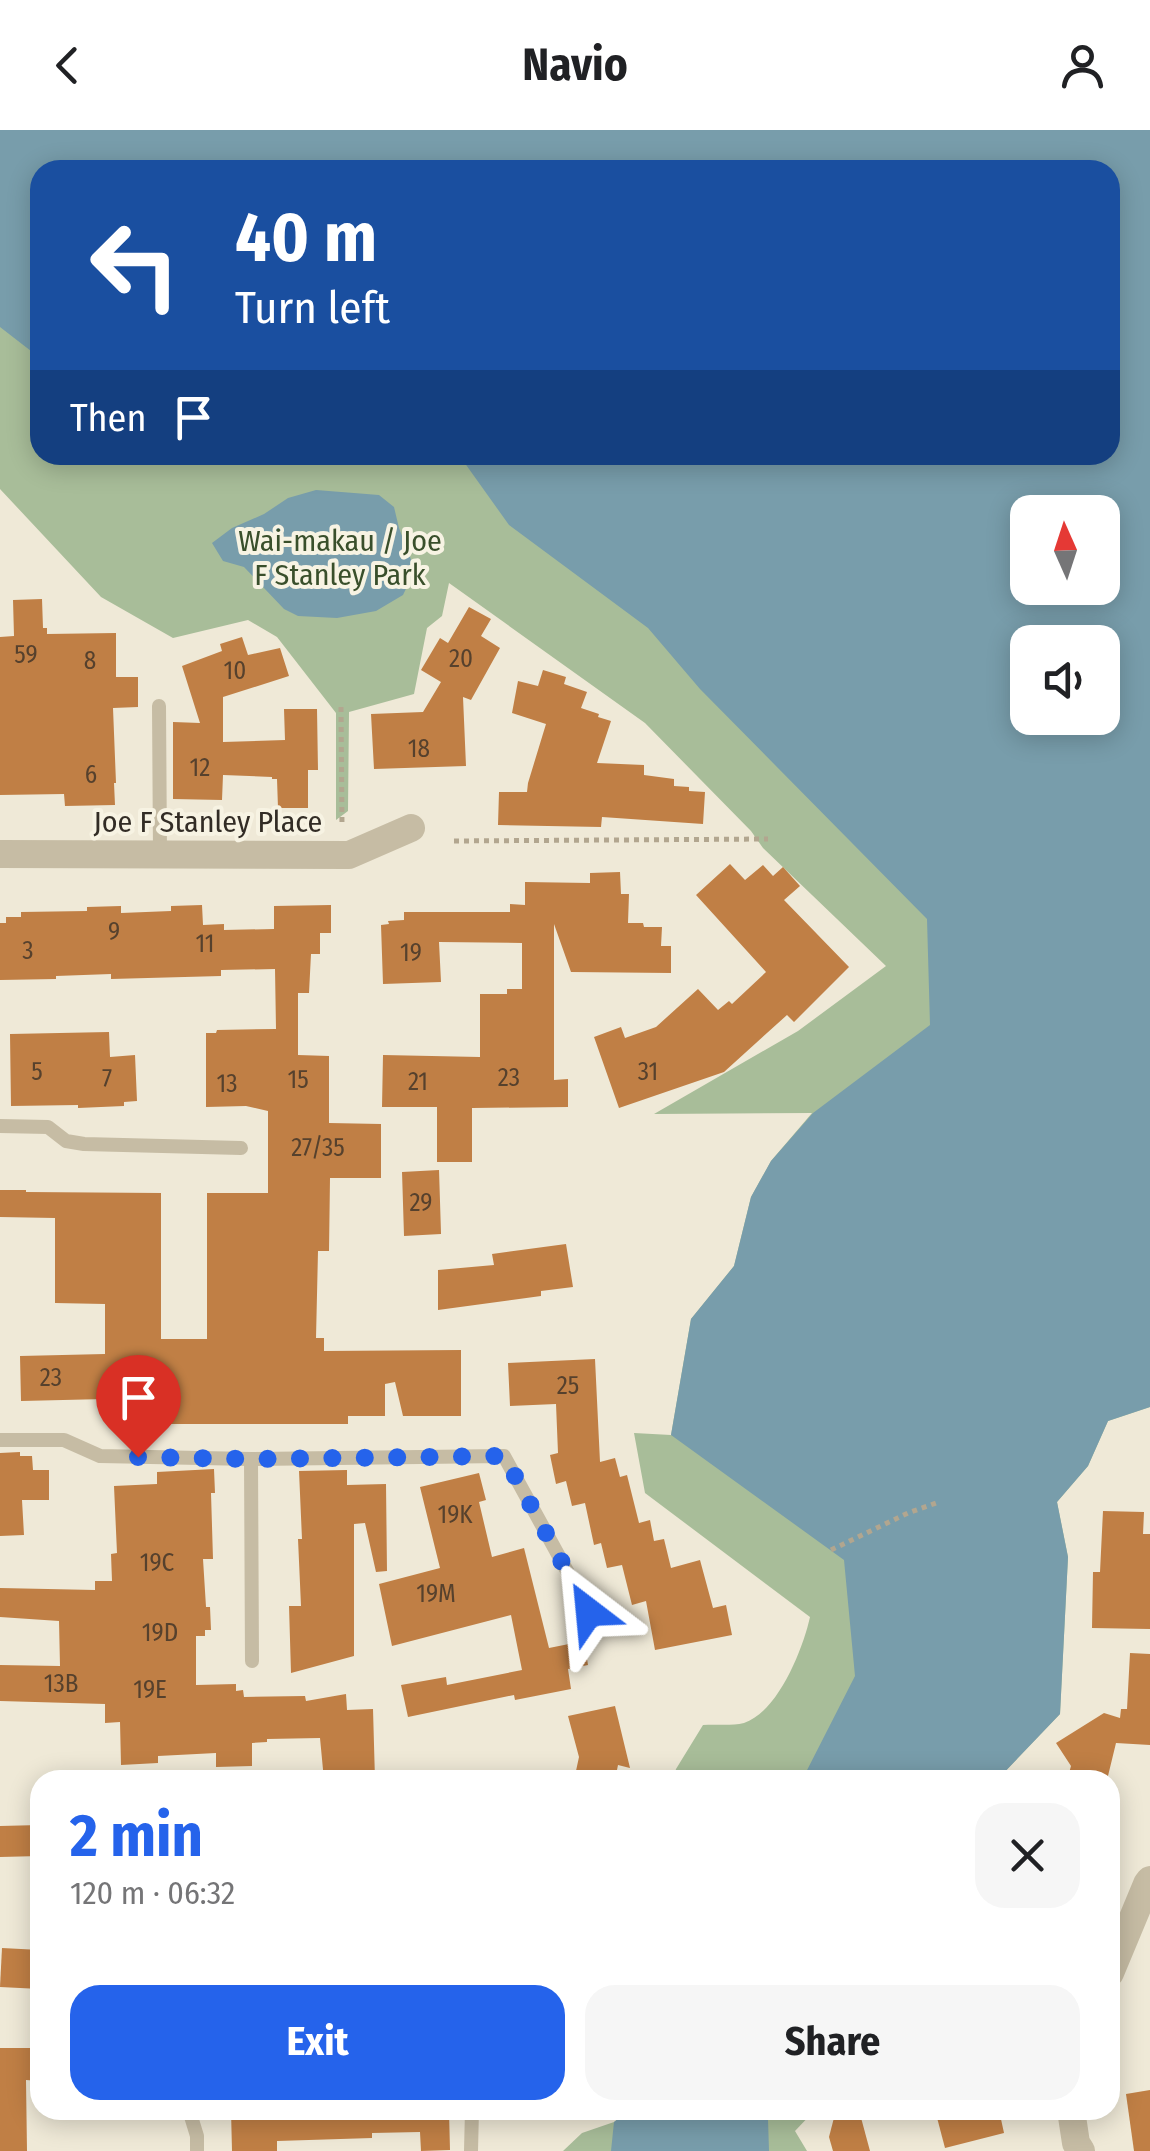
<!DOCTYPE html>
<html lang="en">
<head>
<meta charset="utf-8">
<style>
	:root { --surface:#fff; --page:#f6f6f6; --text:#202124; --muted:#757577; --accent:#2563eb }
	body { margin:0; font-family:"Fira Sans Condensed",sans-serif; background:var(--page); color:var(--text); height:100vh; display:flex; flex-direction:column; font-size:38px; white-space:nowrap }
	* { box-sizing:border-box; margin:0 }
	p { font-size:32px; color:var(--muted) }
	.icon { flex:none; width:55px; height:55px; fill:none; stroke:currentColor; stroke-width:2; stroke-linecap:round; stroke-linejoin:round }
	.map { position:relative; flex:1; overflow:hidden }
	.panel { position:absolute; left:30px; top:1640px; width:1090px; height:350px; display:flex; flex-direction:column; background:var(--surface); border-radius:30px; box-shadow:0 5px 25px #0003 }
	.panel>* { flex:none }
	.hud { position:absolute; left:30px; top:30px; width:1090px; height:305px; border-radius:30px; box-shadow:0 5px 25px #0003; background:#1a4fa0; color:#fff; overflow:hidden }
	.needle { width:65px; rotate:357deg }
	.fabs { position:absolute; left:1010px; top:365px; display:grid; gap:20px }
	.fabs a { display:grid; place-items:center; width:110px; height:110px; border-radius:20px; background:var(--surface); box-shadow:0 5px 25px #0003; font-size:50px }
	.pin { position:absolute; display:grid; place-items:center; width:85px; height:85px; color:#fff; margin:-102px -42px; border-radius:50% 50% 50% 0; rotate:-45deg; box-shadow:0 0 10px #0007 }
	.pin .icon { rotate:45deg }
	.me { position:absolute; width:110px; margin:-55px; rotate:331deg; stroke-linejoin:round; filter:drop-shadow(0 0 8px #0008) }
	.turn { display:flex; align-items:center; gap:35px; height:210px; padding:0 40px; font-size:45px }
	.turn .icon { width:130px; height:130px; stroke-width:2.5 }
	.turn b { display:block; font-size:70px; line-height:85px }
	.then { display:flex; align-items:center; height:95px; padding:0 40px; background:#0003; gap:20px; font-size:38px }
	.round { display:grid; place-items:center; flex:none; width:105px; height:105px; border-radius:30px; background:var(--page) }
	.headline { display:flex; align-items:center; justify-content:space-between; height:170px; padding:0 40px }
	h1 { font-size:60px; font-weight:700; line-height:75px; color:var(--accent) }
	.button { display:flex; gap:20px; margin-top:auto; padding:20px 40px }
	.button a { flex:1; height:115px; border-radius:30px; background:var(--accent); color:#fff; font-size:40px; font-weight:700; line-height:115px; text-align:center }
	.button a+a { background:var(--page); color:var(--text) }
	header { display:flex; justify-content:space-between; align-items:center; height:130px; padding:0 40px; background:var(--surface); font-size:45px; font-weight:700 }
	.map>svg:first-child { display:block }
	.green { fill:#a8bd99; fill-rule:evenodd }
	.water { fill:#789dab; fill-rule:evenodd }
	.building { fill:#c07f45 }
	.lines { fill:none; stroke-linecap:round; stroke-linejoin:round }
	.path { stroke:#b2a68f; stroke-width:5; stroke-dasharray:5 5; stroke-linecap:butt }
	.service { stroke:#c6bca4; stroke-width:14 }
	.minor { stroke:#c6bca4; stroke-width:28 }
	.route { stroke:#2563eb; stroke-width:18; stroke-dasharray:0 32.4 }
	.labels { text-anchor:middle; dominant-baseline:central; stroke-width:8; stroke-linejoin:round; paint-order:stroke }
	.number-label { font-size:25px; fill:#56412d }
	.park-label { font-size:30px; fill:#394f2b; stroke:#f7f3e3 }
	.street-label { font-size:30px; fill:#322c25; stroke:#f7f3e3 }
</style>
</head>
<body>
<header><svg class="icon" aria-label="back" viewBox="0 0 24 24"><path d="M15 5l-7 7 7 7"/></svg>Navio<svg class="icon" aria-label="person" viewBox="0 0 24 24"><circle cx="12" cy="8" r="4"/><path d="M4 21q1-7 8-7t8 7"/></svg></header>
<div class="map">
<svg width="1150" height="2021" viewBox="0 0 1150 2021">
	<rect width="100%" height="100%" fill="#efe9d7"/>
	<!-- green -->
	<g class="green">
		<path d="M0 0H1150V1277L1108 1291 1088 1336 1057 1372 1068 1427 1060 1584 997 1650H673L676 1639 703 1595C716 1594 732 1596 744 1593 778 1582 803 1519 810 1487L645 1363 634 1303 671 1305 691 1189 734 1136 751 1067 771 1031 812 983 654 984 798 901 886 836 763 718 751 701 645 593 449 453 442 486 427 498 414 564 349 582 348 681 336 690V583L277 507 248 490 173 508 101 467 0 359ZM40 40H1110V325H40ZM1028 382H1102V458H1028ZM1028 512H1102V588H1028Z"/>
		<polygon points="630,1980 815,1980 795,2001 807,2021 563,2021 582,2003 614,1992"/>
	</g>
	<!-- water -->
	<g class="water">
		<path d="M0 0H1150V1277L1108 1291 1088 1336 1057 1372 1068 1427 1060 1584 997 1650H802L855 1546 844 1430 671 1305 691 1189 734 1136 751 1067 771 1031 813 983 930 895 927 789 700 559 648 498 509 395 459 325H1110V40H40V228L0 197ZM1102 382V458H1028V382ZM1028 512H1102V588H1028Z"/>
		<polygon points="316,360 379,365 394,377 399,398 415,440 403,465 376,481 337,488 298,486 284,479 244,437 223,431 212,413 232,398 264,384 288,368"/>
		<polygon points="630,1980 776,1980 768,1989 769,2021 611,2021 614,1992"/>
	</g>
	<!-- building -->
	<g class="building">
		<polygon points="42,469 43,498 47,498 47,504 116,503 116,547 138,547 138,577 113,578 116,653 114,653 115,675 65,676 64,664 0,665 0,507 14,506 13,470"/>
		<polygon points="469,477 491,489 481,506 500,518 471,570 463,567 466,636 374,639 371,584 423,582 441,552 421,540 440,508 448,513"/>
		<polygon points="242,507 248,525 280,518 289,546 223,567 223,612 285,610 284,579 317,579 318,640 308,640 308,678 278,678 277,649 272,649 272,647 223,645 222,670 173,669 173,592 200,593 182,536 222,521 220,514"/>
		<polygon points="543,540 566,547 564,554 587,562 581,578 599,584 598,587 611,591 597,633 644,635 644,645 674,649 674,656 689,657 689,661 705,662 703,694 602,687 601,697 498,695 499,662 527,662 528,653 546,594 512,583 518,551 538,556"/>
		<polygon points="730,734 745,750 763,735 773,746 783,737 800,756 784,770 849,837 794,892 787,885 724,942 619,978 594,907 621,897 625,908 656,897 698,859 718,880 729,871 732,874 766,842 696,765"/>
		<polygon points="620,742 621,764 629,764 628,793 643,793 644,797 662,797 661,816 671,816 671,843 571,842 554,794 554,950 568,949 568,977 472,978 472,1032 437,1032 437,977 382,977 383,925 480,927 480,864 507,864 507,859 522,859 522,813 439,812 441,852 383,854 381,795 389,794 388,791 404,790 404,782 510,782 510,774 525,775 525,752 590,753 590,743"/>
		<polygon points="202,775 203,795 224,794 224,800 274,799 274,776 331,775 331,803 320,803 320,824 311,824 309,863 298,863 298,925 329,926 329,993 381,994 381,1048 330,1048 329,1121 318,1121 316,1208 324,1208 324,1221 461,1220 461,1286 403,1286 395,1252 385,1254 385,1286 348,1286 348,1294 141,1294 141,1282 105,1282 105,1269 21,1271 20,1226 105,1224 105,1174 55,1173 55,1088 0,1087 0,1060 26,1060 26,1062 161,1063 161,1209 207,1209 207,1063 268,1063 268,981 246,976 206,977 206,903 216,903 217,900 276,899 275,839 221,840 221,846 111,849 111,844 56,846 56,849 0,850 0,793 6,793 6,787 21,787 21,782 87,781 87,777 121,776 121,783 171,781 171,776"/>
		<polygon points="109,902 110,927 135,925 137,971 124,972 124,976 78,978 78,975 11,976 10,904"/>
		<polygon points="439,1040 441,1104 404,1106 402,1042"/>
		<polygon points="566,1114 573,1157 541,1161 541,1166 438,1180 438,1140 494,1135 492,1124"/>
		<polygon points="595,1229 600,1332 615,1328 620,1347 627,1345 639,1393 650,1390 654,1411 664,1409 671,1438 700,1430 713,1478 726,1475 732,1505 655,1520 646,1471 632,1475 622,1435 607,1438 601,1413 594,1415 585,1373 572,1376 566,1351 556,1354 550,1325 558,1323 556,1274 510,1276 508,1233"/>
		<polygon points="20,1322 20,1326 32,1326 33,1340 49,1340 49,1370 22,1370 24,1405 0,1406 0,1323"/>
		<polygon points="214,1339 215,1363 211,1363 213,1429 203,1429 206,1477 210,1477 211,1500 205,1500 205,1506 196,1506 196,1555 236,1554 236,1561 243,1560 244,1567 305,1566 306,1571 346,1564 347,1580 373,1579 375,1650 324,1650 320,1608 267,1609 267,1612 252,1613 252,1636 216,1637 216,1623 158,1626 158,1633 121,1635 120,1592 105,1593 105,1574 0,1571 0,1535 60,1536 59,1491 0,1487 0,1458 95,1460 95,1451 112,1451 111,1424 117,1423 114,1356 157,1354 157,1342"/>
		<polygon points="347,1340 347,1355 386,1354 387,1441 376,1442 365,1393 354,1394 354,1526 291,1543 289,1476 301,1476 298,1409 302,1409 299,1341"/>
		<polygon points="479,1343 486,1370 479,1372 492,1427 524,1418 549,1518 584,1511 588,1535 568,1539 571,1559 515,1570 514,1565 408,1587 401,1555 446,1547 447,1555 522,1540 511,1485 392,1516 379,1454 440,1438 420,1357"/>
		<polygon points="1103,1381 1144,1382 1143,1404 1150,1404 1150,1499 1092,1498 1093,1442 1100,1442"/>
		<polygon points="1130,1523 1150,1524 1150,1615 1116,1613 1107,1650 1067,1650 1071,1636 1056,1613 1104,1583 1120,1588 1121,1579 1127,1579"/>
		<polygon points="615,1576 630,1638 618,1635 615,1650 574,1650 579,1627 568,1586"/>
		<polygon points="40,1695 40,1726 0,1727 0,1696"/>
		<polygon points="2,1818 40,1820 40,1859 0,1857"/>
		<polygon points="0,1918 40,1918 40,1951 26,1950 27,2021 0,2021"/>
		<polygon points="1150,1960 1150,2021 1134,2021 1126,1964"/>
		<polygon points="231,1980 449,1980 450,2020 421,2021 420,2002 372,2003 372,2008 277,2011 277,2021 232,2021"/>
		<polygon points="836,1980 860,1984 870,2021 833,2021 829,2007"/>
		<polygon points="935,1980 999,1980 1004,2003 945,2018"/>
	</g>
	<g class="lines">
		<!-- path -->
		<g class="path">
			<polyline points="341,577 342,696"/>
			<polyline points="454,711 768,709"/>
			<polyline points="831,1420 908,1383 936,1373"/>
		</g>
		<!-- service -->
		<g class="service">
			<polyline points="159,576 160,724"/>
			<polyline points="0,996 48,997 66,1011 84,1014 241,1018"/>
			<polyline points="0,1310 64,1310 100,1326 251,1329 504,1326 589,1481"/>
			<polyline points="251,1329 252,1531"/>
			<polyline points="189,1980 197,2006 197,2021"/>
			<polyline points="471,2021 472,1980"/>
		</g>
		<!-- minor -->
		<g class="minor">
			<polyline points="0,724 349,725 411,698"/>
			<polyline points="1110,1843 1147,1754 1150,1750"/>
			<polyline points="1071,1980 1076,2013 1081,2021"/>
		</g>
	</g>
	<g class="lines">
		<!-- route -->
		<polyline class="route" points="138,1327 252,1329 504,1326 589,1482"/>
	</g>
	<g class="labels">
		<!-- number labels -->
		<g class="number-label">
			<text x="26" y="525">59</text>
			<text x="461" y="529">20</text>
			<text x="90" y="531">8</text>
			<text x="235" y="541">10</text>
			<text x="419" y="619">18</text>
			<text x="200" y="638">12</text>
			<text x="91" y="645">6</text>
			<text x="114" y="802">9</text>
			<text x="205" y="814">11</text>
			<text x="28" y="821">3</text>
			<text x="411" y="823">19</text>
			<text x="37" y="942">5</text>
			<text x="648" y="942">31</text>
			<text x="509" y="948">23</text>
			<text x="107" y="949">7</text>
			<text x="298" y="950">15</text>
			<text x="418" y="952">21</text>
			<text x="227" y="954">13</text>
			<text x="318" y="1018">27/35</text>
			<text x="421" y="1073">29</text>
			<text x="51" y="1248">23</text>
			<text x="568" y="1256">25</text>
			<text x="455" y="1385">19K</text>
			<text x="157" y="1433">19C</text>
			<text x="436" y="1464">19M</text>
			<text x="160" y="1503">19D</text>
			<text x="61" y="1554">13B</text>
			<text x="150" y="1560">19E</text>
		</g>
		<!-- park labels -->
		<g class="park-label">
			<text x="340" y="411">Wai-makau / Joe<tspan x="340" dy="34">F Stanley Park</tspan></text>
		</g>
		<!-- street labels -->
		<g class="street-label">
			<text x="208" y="692">Joe F Stanley Place</text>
		</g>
	</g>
</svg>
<div class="fabs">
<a><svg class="needle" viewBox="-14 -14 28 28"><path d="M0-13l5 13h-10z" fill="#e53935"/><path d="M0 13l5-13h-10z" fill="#757577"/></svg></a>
<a><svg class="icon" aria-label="sound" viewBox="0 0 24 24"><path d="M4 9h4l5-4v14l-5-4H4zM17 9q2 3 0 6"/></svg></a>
</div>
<div class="pin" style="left:138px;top:1327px;background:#d93025"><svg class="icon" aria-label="arrive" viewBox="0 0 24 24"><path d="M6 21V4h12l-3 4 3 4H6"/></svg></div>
<svg class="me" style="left:589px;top:1482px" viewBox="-20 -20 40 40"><path d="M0-17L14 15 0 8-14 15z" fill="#2563eb" stroke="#fff" stroke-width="4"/></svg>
<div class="hud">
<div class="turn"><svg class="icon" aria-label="left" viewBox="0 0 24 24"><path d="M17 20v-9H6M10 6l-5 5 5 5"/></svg><div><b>40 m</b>Turn left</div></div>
<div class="then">Then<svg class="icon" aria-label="arrive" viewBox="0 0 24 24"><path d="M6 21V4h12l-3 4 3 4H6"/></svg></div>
</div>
<section class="panel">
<div class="headline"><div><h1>2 min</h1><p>120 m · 06:32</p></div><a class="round"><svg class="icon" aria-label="close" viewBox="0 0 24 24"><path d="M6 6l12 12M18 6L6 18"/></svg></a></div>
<div class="button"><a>Exit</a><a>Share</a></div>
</section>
</div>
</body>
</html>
